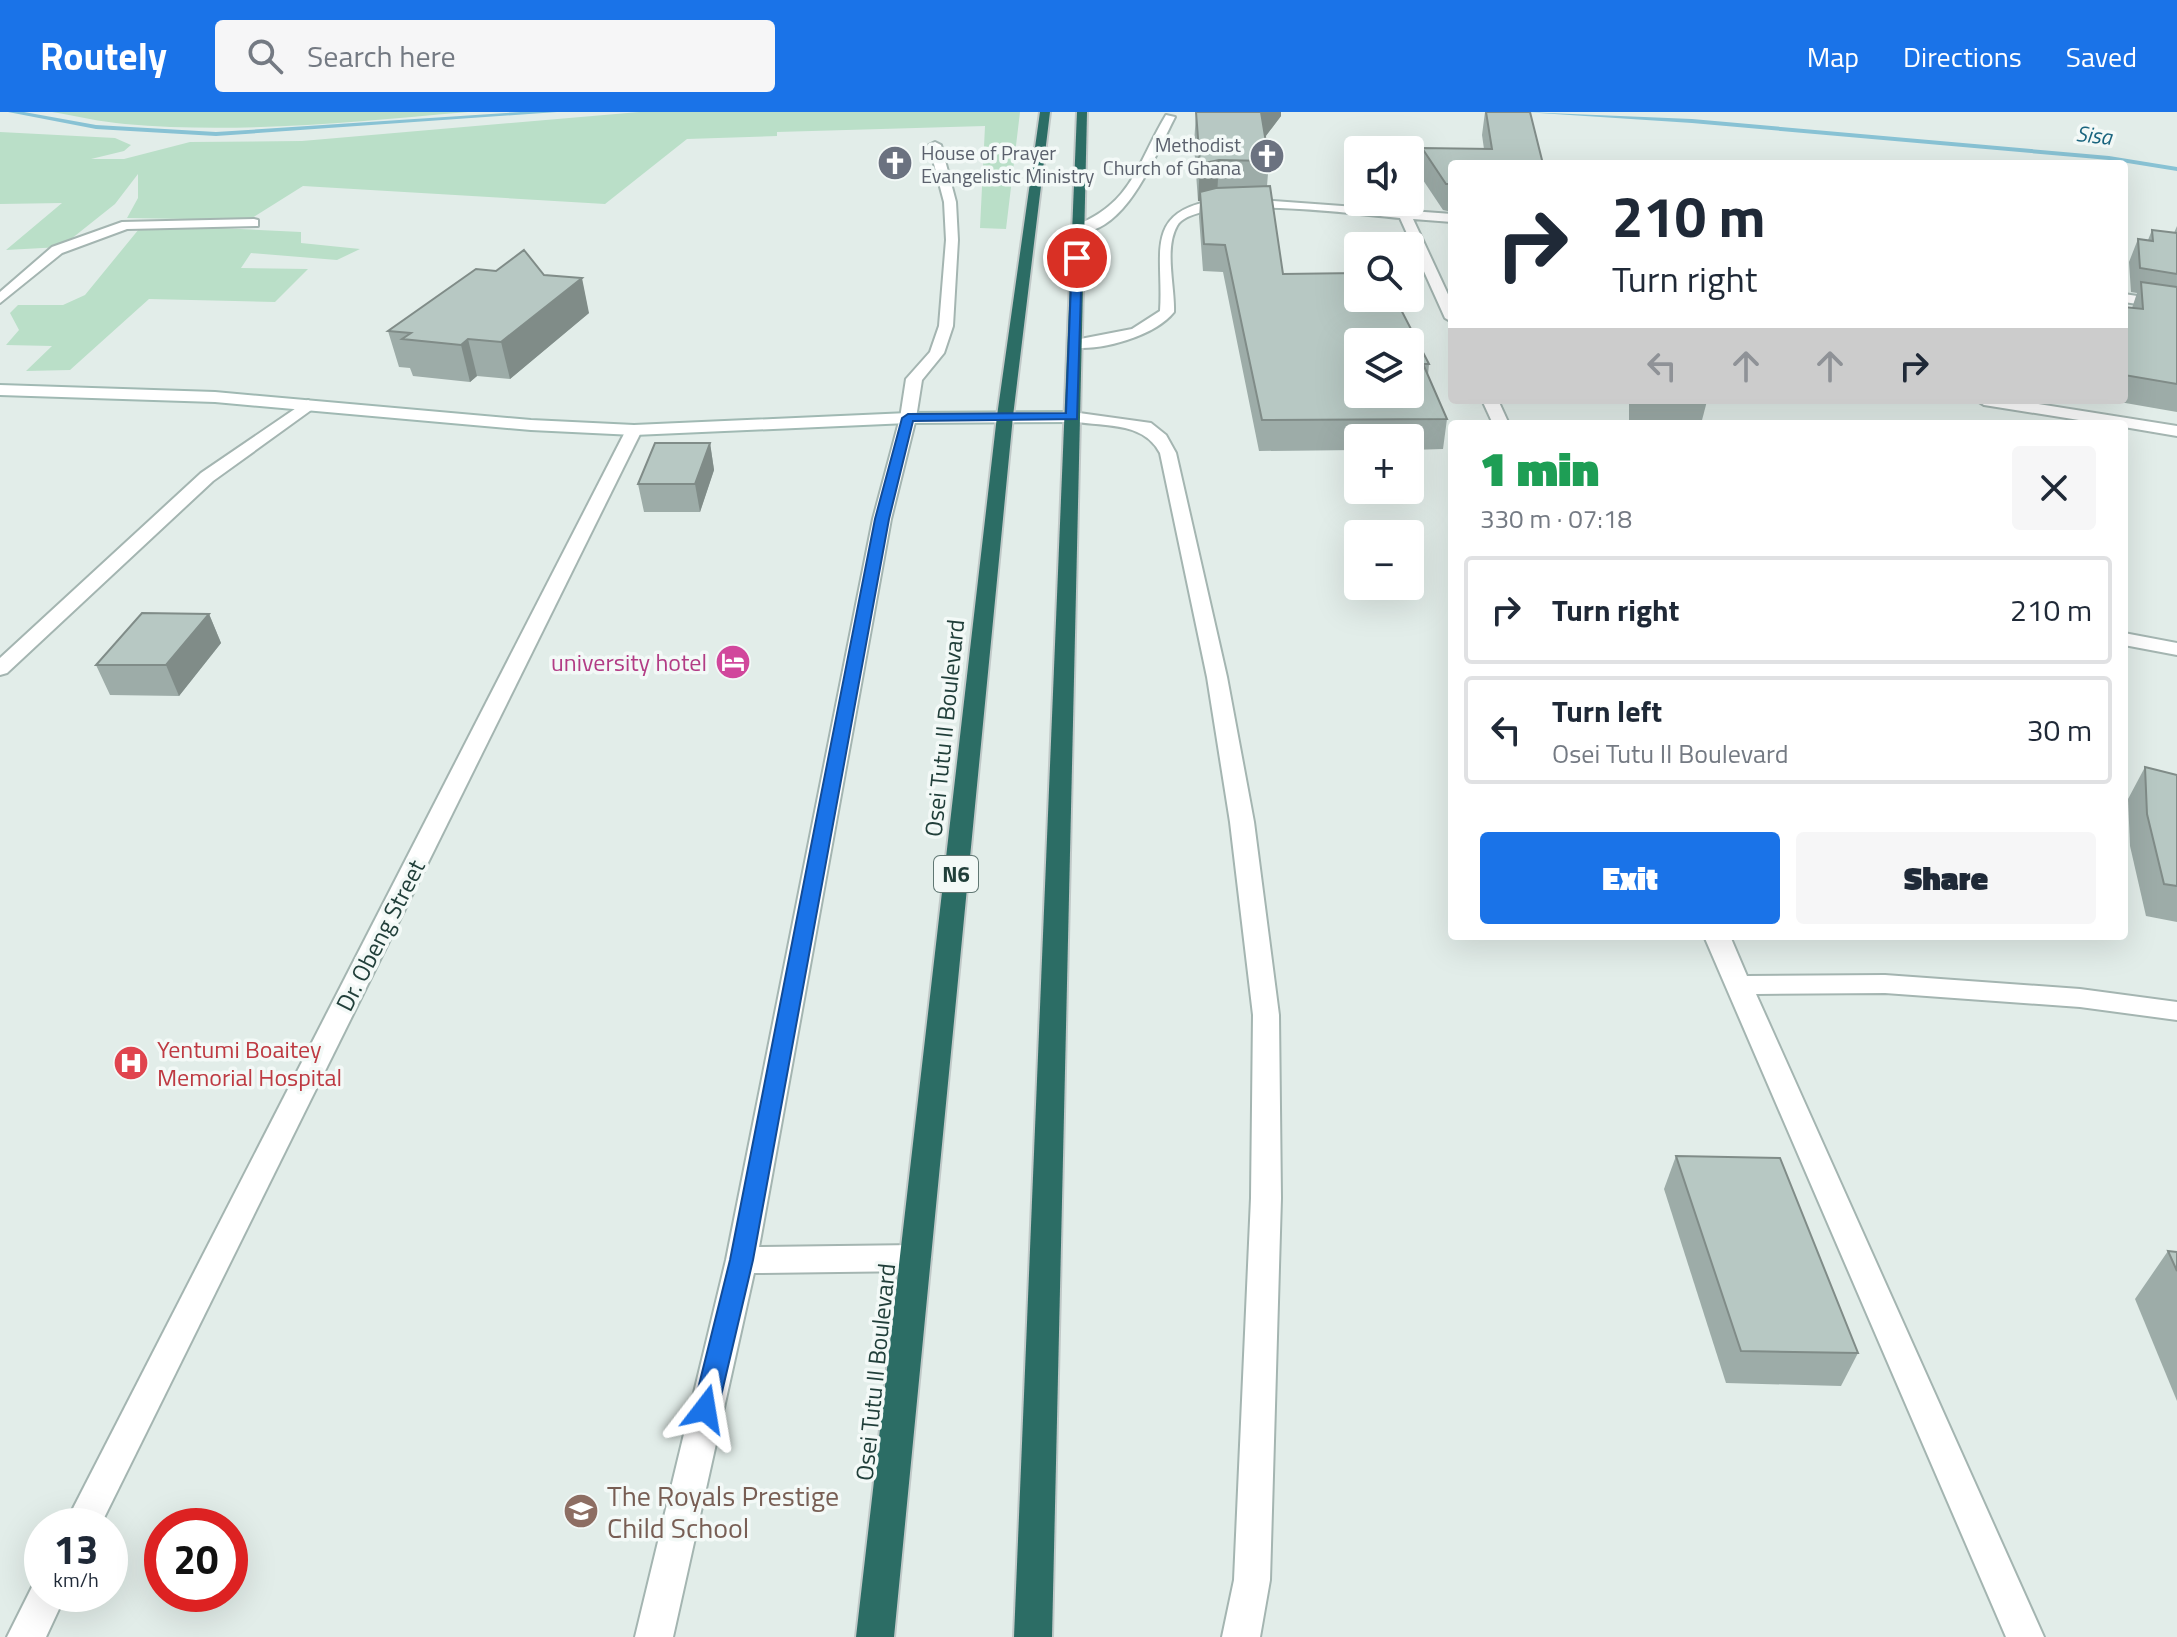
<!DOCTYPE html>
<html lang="en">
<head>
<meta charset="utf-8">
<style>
	:root { --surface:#fff; --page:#f6f6f7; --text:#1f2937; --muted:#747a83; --line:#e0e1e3; --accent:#1a73e8 }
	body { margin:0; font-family:"Titillium Web",sans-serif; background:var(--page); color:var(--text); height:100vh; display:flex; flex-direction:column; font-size:30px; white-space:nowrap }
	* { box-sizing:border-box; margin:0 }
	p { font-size:26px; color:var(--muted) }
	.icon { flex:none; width:44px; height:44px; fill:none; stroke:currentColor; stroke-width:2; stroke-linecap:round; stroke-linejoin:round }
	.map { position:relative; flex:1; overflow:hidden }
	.details { position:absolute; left:1448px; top:308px; width:680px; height:520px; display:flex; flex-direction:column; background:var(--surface); border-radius:8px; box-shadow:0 8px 32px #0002 }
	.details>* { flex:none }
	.hud { position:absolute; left:1448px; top:48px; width:680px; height:244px; border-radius:8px; box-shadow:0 8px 32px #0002; background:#fff; color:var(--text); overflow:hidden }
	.fabs { position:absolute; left:1344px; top:24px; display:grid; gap:16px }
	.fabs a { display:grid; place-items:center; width:80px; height:80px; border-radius:8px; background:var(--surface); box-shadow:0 8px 32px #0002; font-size:40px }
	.speed { position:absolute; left:24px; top:1396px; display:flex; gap:16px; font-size:40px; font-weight:700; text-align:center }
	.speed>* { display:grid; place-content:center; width:104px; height:104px; border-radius:50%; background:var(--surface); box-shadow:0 8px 32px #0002; line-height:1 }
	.speed small { font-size:20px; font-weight:400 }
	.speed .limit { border:12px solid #d22; background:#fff; color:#111 }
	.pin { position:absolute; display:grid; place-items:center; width:68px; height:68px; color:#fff; margin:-34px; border:4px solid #fff; border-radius:50%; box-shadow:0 2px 8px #0007 }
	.me { position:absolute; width:88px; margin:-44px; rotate:14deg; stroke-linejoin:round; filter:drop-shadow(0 0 6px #0008) }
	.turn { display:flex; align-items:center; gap:28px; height:168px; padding:0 32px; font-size:36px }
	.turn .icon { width:104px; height:104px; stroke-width:2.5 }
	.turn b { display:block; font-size:56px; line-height:68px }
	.lanes { display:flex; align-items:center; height:76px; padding:0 32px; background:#0003; justify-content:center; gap:40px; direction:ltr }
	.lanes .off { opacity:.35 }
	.round { display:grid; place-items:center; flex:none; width:84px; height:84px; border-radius:8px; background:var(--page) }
	.head { display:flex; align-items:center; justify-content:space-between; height:136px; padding:0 32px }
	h1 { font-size:48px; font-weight:800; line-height:60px; color:#1e9e55 }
	.primary-button { display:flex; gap:16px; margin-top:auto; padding:16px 32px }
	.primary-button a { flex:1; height:92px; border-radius:8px; background:var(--accent); color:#fff; font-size:32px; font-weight:800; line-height:92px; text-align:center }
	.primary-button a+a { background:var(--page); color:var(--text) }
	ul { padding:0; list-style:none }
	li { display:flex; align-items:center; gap:24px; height:108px; margin:0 16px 12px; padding:0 16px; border:4px solid var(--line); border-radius:8px }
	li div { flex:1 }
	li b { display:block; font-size:30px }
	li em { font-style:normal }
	header { display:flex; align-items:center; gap:48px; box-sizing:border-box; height:112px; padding:0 40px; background:var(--accent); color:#fff }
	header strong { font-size:38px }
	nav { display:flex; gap:44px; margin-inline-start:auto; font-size:28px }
	.search { width:560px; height:72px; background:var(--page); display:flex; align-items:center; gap:20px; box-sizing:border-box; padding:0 28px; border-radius:8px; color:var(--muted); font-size:30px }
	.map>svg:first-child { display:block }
	.green { fill:#badfc8 }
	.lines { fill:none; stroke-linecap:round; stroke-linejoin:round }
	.stream { fill:#88c2d4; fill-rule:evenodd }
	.lane-casing { stroke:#a4b5b1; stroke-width:4 }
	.street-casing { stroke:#a4b5b1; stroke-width:4 }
	.secondary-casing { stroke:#a0b9b3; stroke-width:4 }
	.highway-casing { stroke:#c1c9c8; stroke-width:4 }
	.lane { fill:#fff; fill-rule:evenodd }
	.street { fill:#fff; fill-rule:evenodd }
	.secondary { fill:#fff; fill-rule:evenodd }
	.highway { fill:#2c6d65; fill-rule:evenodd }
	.wall { fill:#9daca8 }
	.shaded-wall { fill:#808c88 }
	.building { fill:#b7c8c3; stroke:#808c88; stroke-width:2; fill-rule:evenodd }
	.route { fill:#1a73e8; stroke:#114b97; stroke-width:2 }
	.labels { text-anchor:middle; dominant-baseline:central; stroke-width:7; stroke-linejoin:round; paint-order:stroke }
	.far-worship-label { font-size:20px; fill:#5b616d; stroke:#f3f9f7; text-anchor:end }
	.far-water-label { font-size:22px; font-style:italic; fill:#19647e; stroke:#f3f9f7 }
	.shield { fill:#f3f9f7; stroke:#607773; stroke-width:2 }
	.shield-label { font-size:22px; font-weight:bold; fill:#213f3a }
	.hotel-label { font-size:24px; fill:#b23c85; stroke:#f3f9f7; text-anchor:end }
	.street-label { font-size:24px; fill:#213f3a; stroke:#f3f9f7 }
	.health-label { font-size:24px; fill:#be3a42; stroke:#f3f9f7; text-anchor:start }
	.near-education-label { font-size:28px; fill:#785e54; stroke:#f3f9f7; text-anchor:start }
</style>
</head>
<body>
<header>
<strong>Routely</strong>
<div class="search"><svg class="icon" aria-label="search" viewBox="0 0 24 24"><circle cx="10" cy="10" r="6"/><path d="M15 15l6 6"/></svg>Search here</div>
<nav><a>Map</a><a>Directions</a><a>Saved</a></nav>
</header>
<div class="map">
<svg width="2177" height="1525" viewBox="0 0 2177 1525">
	<rect width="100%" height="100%" fill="#e2ede9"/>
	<!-- green -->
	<g class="green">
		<path d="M52 0H468C354 10 239 22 125 12 101 10 76 4 52 0Z"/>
		<polygon points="639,0 1020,0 1006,117 980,116 985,14 777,20 777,24 687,27 605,92 303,74 249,108 127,106 138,86 138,62 115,92 61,135 6,138 62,91 0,92 0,20 115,26 131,33 124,39 91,47 124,47 190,30 302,29"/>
		<polygon points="198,115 301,120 301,131 360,137 337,148 251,141 241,156 308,157 275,190 149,187 70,258 26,259 52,234 6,233 19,218 10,201 18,193 63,193 85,183 139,117"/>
	</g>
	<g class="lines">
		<!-- stream -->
		<g class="stream">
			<polygon points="8,0 24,0 96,13 216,20 521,0 557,0 216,24 96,17"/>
			<polygon points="1523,0 1692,7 2109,44 2177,55 2177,59 2109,48 1692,11"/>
		</g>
		<defs>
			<g id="lane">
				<path d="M1166 3 1175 5C1156 41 1125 126 1074 120V114C1133 91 1136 53 1166 3Z"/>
				<polygon points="935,30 941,33 956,90 958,128 953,214 944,241 922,268 916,306 891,407 759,1135 916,1133 927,1137 931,1146 927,1155 916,1159 754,1161 673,1525 635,1525 726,1148 873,407 900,306 906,267 930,240 939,214 946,128 944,90 929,33"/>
				<path d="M1072 300 1151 311 1166 323 1176 341 1227 565 1254 710 1279 903 1281 1086 1270 1468 1260 1525H1222L1234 1468 1251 1086 1253 903 1230 710 1207 565 1160 341C1142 307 1100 316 1066 308L1064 305Z"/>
			</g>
			<g id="street">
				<path d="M1217 88H1260L1452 102V110L1413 107 1452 191V210L1445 206 1400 106C1361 103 1197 80 1177 114 1164 137 1175 175 1174 200 1155 224 1100 240 1070 235V229L1132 217 1160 199C1164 142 1142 99 1217 88Z"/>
				<polygon points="254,107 258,108 258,114 127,117 62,141 0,191 0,180 52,135 122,110"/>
				<polygon points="2124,182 2177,190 2177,198 2124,190"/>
				<polygon points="308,288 316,293 314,296 213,369 7,561 0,563 0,546 201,361"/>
				<polygon points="1482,288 1498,288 1509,312 1493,312"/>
				<polygon points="1976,288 2013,288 2177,314 2177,324 2124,315 2124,312 2104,312 1984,293"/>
				<polygon points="634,313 642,318 100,1414 64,1414 626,318"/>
				<polygon points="2124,521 2177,531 2177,543 2124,533"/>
				<polygon points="1704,824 1730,824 1747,864 1885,863 2080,877 2177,890 2177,908 2080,895 1885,881 1756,882 2044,1525 2006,1525"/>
				<polygon points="42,1466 42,1482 66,1482 46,1525 7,1525 35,1469"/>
			</g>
			<polygon id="secondary" points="0,273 215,280 531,308 634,313 908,301 1072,300 1080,305 1072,310 908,311 634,323 531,318 215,290 0,283"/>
			<g id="highway">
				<polygon points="1040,0 1050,0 1013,304 894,1525 856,1525 997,304"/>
				<polygon points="1077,0 1087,0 1052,1525 1014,1525"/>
			</g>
		</defs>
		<!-- lane casing -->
		<use href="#lane" class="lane-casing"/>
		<!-- street casing -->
		<use href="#street" class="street-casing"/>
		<!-- secondary casing -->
		<use href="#secondary" class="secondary-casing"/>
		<!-- highway casing -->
		<use href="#highway" class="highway-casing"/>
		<!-- lane -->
		<use href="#lane" class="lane"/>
		<!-- street -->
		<use href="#street" class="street"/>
		<!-- secondary -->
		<use href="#secondary" class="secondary"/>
		<!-- highway -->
		<use href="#highway" class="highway"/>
	</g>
	<!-- wall -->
	<g class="wall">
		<polygon points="1196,0 1281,0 1281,4 1265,25 1269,49 1267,74 1283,162 1429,252 1428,263 1447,307 1443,337 1410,338 1410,326 1358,326 1358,338 1259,339 1223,160 1203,159 1199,105 1200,89 1198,89 1194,33"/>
		<polygon points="1485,0 1543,52 1452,52 1452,100 1443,98 1419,62 1422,36 1484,37 1482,23"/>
		<polygon points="2177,114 2177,300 2108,288 2124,288 2124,195 2132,196 2137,181 2131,180 2129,150 2138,127 2148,128 2152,118 2174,121"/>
		<polygon points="544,163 589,201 510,267 477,264 470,270 413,264 410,256 399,255 388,219"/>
		<polygon points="1629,288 1706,288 1707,289 1701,312 1629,312"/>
		<polygon points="710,331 714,358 700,400 644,400 638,372"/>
		<polygon points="209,502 221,531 179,584 110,583 96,553"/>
		<polygon points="2145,655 2177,663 2177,810 2146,804 2130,734 2128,687"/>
		<polygon points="1676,1044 1858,1241 1841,1274 1726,1271 1664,1077"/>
		<polygon points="2168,1139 2177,1140 2177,1289 2135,1187"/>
	</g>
	<!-- shaded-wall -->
	<g class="shaded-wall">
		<polygon points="1261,0 1281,0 1281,4 1259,33"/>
		<polygon points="1219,48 1217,85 1200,80 1200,89 1198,89 1200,52"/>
		<polygon points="582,166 589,201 510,267 501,230"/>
		<polygon points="468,227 477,264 470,270 461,233"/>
		<polygon points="710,331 714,358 700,400 695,372"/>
		<polygon points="209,502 221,531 179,584 166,553"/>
	</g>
	<!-- building -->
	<g class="building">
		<polygon points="1196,0 1261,0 1269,49 1219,48 1200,52"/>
		<polygon points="1486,0 1530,0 1543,52 1452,52 1452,72 1446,72 1422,36 1492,37"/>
		<path d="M1270 74 1283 162 1358 161V186H1395L1429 252H1423L1447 307 1262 308 1225 133 1204 132 1200 80 1216 76ZM1358 230H1410V282H1358Z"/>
		<polygon points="2152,118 2177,121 2177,162 2140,156 2138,127 2153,129"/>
		<polygon points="524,138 544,163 582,166 501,230 468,227 461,233 402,227 411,221 388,219 476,157 496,159"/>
		<polygon points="2141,170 2177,175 2177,272 2124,263 2124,195 2143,197"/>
		<polygon points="1635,288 1706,288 1707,289 1635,289"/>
		<polygon points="655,331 710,331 695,372 638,372"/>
		<polygon points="142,501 209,502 166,553 96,553"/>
		<polygon points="2145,655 2177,663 2177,774 2164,772 2147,702"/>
		<polygon points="1676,1044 1780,1046 1858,1241 1741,1239"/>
		<polygon points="2168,1139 2177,1140 2177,1159"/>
	</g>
	<!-- route -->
	<polygon class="route" points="1077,143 1082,146 1077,307 913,309 889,407 753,1148 718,1297 714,1305 705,1308 696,1305 693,1297 730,1148 875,407 902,306 908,302 1066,301 1072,146"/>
	<!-- icons -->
	<defs>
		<symbol id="church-disc" viewBox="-11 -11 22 22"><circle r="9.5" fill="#6b7280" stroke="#f3f9f7"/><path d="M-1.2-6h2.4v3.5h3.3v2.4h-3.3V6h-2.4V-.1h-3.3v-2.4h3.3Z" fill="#fff"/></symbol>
		<symbol id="hotel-disc" viewBox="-11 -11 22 22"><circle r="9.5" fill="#d1479c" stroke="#f3f9f7"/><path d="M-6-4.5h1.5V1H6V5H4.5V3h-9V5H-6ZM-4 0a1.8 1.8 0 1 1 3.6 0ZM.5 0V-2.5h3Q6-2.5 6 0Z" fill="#fff"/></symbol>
		<symbol id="hospital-disc" viewBox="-11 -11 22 22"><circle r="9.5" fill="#e0444e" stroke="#f3f9f7"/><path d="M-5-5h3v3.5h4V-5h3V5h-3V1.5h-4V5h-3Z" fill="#fff"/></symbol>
		<symbol id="school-disc" viewBox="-11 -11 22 22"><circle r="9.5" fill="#8d6e63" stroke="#f3f9f7"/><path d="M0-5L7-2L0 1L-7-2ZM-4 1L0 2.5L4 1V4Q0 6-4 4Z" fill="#fff"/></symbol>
	</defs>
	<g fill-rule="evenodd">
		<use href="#church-disc" x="1247" y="24" width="40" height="40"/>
		<use href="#church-disc" x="875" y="31" width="40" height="40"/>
		<use href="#hotel-disc" x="713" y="530" width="40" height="40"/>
		<use href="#hospital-disc" x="111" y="931" width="40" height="40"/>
		<use href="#school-disc" x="561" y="1379" width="40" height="40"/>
	</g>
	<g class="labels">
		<!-- far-worship labels -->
		<g class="far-worship-label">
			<text x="1241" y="32">Methodist<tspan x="1241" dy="23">Church of Ghana</tspan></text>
			<text x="921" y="40" text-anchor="start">House of Prayer<tspan x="921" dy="23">Evangelistic Ministry</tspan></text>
		</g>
		<!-- far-water labels -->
		<g class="far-water-label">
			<text transform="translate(2094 23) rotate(6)">Sisa</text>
		</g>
		<!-- shield labels -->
		<rect class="shield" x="934" y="744" width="44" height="36" rx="6"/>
		<g class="shield-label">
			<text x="956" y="762">N6</text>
		</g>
		<!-- hotel labels -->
		<g class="hotel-label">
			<text x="707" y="550">university hotel</text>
		</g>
		<!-- street labels -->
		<g class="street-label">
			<text transform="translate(944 616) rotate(-84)">Osei Tutu II Boulevard</text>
			<text transform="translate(380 823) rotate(-63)">Dr. Obeng Street</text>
			<text transform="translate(875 1260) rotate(-84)">Osei Tutu II Boulevard</text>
		</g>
		<!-- health labels -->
		<g class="health-label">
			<text x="157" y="937">Yentumi Boaitey<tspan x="157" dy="28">Memorial Hospital</tspan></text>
		</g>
		<!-- near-education labels -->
		<g class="near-education-label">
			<text x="607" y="1383">The Royals Prestige<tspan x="607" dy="32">Child School</tspan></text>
		</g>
	</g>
</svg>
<div class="fabs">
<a><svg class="icon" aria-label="sound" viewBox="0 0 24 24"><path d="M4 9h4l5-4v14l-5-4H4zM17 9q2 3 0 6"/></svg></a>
<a><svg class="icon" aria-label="search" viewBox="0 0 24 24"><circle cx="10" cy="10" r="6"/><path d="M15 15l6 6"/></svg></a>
<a><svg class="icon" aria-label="layers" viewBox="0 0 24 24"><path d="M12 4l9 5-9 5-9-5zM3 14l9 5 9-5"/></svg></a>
<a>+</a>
<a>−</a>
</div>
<div class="speed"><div>13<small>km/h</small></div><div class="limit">20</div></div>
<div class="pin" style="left:1077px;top:146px;background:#d93025"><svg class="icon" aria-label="arrive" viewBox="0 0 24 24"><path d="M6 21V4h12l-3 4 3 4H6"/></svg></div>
<svg class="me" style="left:705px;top:1297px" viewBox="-20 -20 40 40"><path d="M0-17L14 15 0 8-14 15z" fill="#1a73e8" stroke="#fff" stroke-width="4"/></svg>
<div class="hud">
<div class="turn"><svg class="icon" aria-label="right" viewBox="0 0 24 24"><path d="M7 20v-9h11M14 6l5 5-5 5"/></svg><div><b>210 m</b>Turn right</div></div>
<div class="lanes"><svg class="icon off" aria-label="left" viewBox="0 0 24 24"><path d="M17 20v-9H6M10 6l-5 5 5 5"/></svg><svg class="icon off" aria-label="ahead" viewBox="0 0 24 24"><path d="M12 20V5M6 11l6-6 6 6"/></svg><svg class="icon off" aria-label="ahead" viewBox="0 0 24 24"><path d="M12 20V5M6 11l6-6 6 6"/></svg><svg class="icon" aria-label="right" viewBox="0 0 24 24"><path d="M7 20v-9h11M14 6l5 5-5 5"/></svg></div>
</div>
<section class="details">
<div class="head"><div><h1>1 min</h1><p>330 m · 07:18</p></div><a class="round"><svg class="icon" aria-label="close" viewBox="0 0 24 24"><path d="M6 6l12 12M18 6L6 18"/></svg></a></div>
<ul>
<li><svg class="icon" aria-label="right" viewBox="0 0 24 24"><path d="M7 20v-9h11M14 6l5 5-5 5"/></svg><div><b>Turn right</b></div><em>210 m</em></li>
<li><svg class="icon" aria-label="left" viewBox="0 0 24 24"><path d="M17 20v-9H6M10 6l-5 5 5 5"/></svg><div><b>Turn left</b><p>Osei Tutu II Boulevard</p></div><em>30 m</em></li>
</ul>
<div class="primary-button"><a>Exit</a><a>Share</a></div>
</section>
</div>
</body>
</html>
